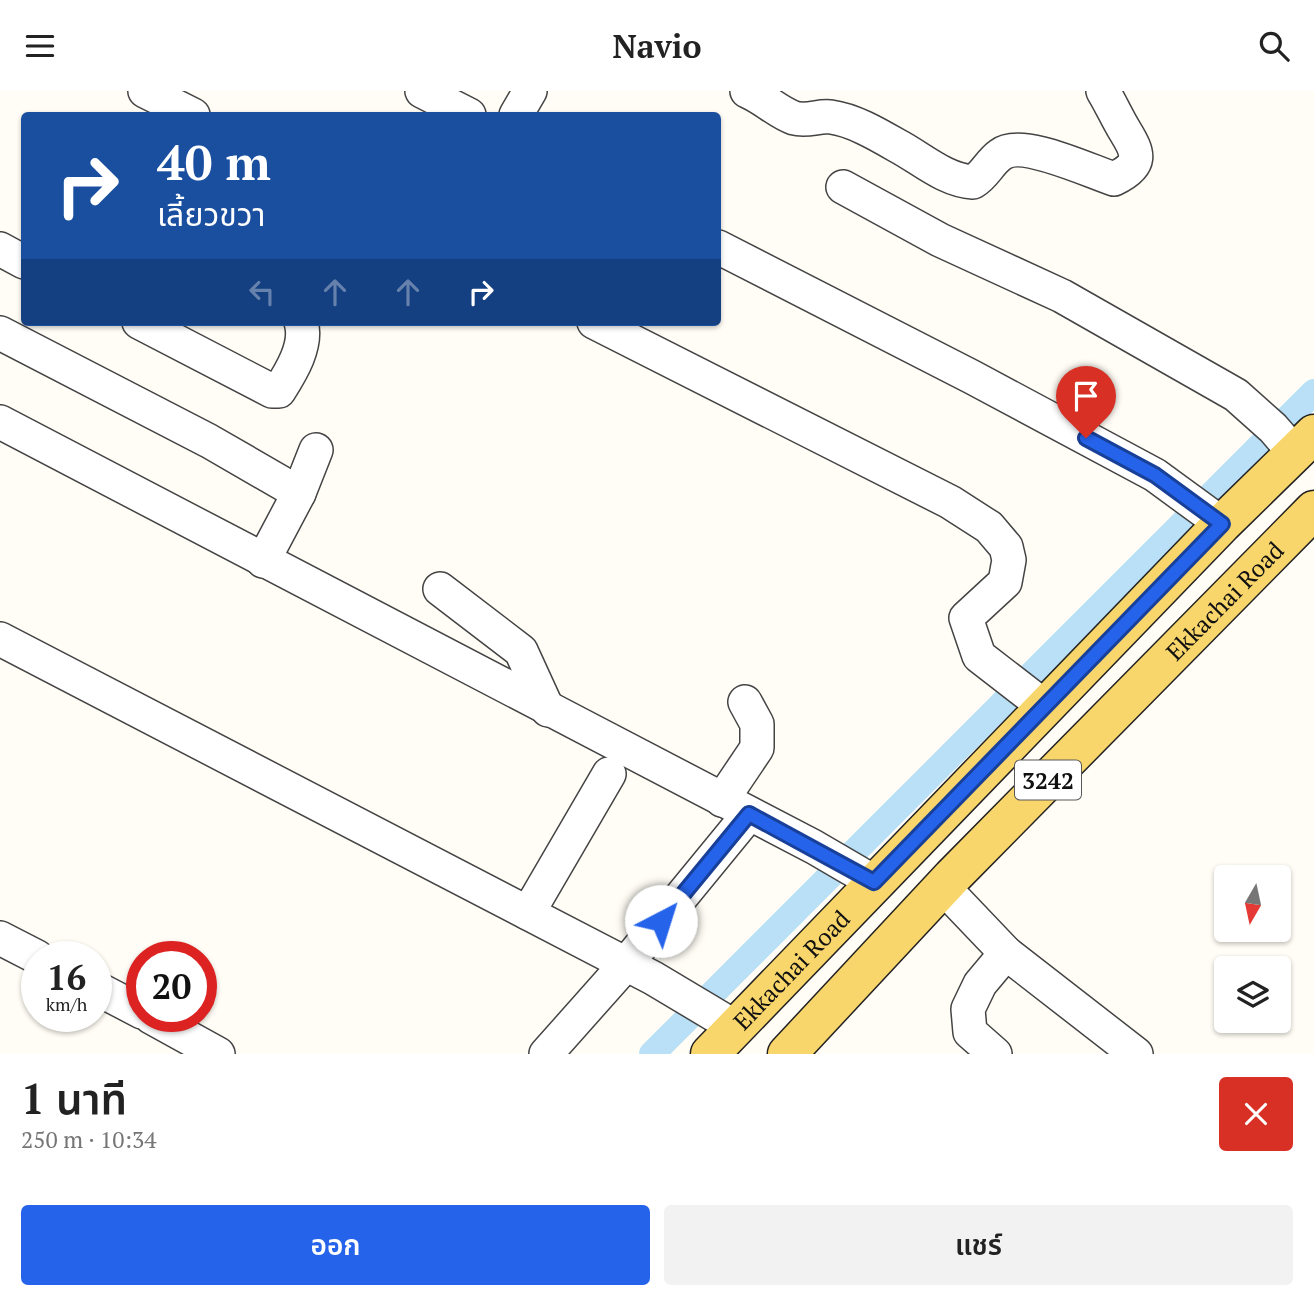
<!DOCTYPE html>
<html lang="th">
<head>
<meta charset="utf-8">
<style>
	:root { --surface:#fff; --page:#f2f2f2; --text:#222; --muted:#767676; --accent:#2563eb }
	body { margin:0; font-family:"PT Serif","Noto Sans Thai",serif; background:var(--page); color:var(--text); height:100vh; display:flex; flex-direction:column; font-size:26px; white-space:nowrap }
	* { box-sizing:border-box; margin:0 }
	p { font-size:23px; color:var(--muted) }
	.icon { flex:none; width:38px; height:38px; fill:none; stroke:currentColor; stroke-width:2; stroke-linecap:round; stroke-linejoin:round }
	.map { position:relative; height:963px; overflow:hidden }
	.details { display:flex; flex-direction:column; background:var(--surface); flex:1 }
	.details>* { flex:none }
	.hud { position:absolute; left:21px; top:21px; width:700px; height:214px; border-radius:7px; box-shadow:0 2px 5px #0004; background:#1a4fa0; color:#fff; overflow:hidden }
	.needle { width:46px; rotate:189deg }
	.fabs { position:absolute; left:1214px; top:774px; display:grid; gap:14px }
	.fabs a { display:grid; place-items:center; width:77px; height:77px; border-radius:7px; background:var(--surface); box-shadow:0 2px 5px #0004; font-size:35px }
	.speed { position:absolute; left:21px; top:850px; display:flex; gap:14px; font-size:35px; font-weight:700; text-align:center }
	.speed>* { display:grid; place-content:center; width:91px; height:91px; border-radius:50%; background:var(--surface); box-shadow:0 2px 5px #0004; line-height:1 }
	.speed small { font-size:18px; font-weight:400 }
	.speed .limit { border:10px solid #d22; background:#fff; color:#111 }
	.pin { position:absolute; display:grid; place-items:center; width:60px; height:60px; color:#fff; margin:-72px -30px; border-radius:50% 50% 50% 0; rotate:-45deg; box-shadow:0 0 7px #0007 }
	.pin .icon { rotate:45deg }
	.me { position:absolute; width:77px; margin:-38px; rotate:40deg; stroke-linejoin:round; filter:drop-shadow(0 0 5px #0008) }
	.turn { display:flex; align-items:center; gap:24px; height:147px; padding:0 21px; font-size:32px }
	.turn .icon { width:91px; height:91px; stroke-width:2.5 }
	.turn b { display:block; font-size:49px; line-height:60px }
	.lanes { display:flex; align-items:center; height:66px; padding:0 21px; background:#0003; justify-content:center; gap:35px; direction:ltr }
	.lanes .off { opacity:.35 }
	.round { display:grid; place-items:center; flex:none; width:74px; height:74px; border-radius:7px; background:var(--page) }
	.head { display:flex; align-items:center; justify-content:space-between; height:119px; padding:0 21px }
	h1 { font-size:42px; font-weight:600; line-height:52px }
	.cta { display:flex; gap:14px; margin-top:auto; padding:14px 21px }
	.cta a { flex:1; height:80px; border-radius:7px; background:var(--accent); color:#fff; font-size:28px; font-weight:600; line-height:80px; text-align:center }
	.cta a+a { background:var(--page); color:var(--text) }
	header { display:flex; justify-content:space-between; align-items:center; height:91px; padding:0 21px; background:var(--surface); font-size:32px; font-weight:600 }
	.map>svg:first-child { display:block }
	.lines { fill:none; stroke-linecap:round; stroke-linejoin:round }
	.canal { stroke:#b9e0f7; stroke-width:26 }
	.minor-casing { stroke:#444; stroke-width:36 }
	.major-casing { stroke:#222; stroke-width:41 }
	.minor { stroke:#fff; stroke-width:33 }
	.major { stroke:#f9d66b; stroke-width:38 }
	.route-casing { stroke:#184099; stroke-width:18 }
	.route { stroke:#2563eb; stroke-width:12 }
	.labels { text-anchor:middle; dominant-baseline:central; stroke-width:7; stroke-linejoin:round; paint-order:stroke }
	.shield { fill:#fff; stroke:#585858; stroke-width:2 }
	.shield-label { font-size:23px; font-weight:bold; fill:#111 }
	.street-label { font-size:24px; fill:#111; stroke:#fff }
</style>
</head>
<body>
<header><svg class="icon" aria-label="menu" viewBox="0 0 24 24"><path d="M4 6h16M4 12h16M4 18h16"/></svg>Navio<svg class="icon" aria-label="search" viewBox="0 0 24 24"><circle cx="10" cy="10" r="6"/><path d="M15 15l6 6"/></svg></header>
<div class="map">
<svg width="1314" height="963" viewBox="0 0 1314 963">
	<rect width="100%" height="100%" fill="#fffdf5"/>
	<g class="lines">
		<!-- canal -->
		<polyline class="canal" points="652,963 1314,301"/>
		<defs>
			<g id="minor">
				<polyline points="145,0 193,24"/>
				<polyline points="422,0 469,24"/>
				<path d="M747 0C764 7 777 21 794 27 808 31 819 24 831 26 853 29 877 43 896 54 921 67 944 89 973 91 985 84 989 72 1000 64 1021 47 1089 80 1114 88 1143 74 1139 63 1125 40 1117 27 1111 13 1103 0"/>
				<polyline points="516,24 530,0"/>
				<polyline points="843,96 940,149 1062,205 1236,304 1273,337 1294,361"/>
				<polyline points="718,156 972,286 1155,384 1222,433"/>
				<polyline points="0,158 24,171"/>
				<path d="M139 231 272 300H279C291 281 308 254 301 231"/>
				<polyline points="594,231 950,411 989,436 1006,456 1009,469 1005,491 966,527 979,565 1045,616"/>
				<polyline points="0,242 209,350 299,402"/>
				<polyline points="0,331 814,756 874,791"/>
				<polyline points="263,470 299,402 316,359"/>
				<polyline points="440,498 521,560 548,619"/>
				<polyline points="0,548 653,887 735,936"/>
				<polyline points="722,709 757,657 757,633 745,611"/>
				<polyline points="943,796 1006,862 1136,963"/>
				<polyline points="528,822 609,683"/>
				<polyline points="0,847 37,866"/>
				<polyline points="96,897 142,921"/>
				<polyline points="151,926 218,963"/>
				<polyline points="546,963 626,873 749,723"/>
				<polyline points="995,963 970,941 968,918 980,893 1006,862"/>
			</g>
			<g id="major">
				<path id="s1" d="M710 963 1222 433 1314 343"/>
				<path id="s2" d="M787 963 952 786 1314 419"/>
			</g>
		</defs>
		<!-- minor casing -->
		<use href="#minor" class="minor-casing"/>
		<!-- major casing -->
		<use href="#major" class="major-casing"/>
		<!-- minor -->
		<use href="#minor" class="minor"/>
		<!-- major -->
		<use href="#major" class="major"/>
	</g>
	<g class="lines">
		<defs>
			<polyline id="route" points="661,830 749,723 874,791 1222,433 1155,384 1086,347"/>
		</defs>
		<!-- route casing -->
		<use href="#route" class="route-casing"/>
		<!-- route -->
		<use href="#route" class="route"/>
	</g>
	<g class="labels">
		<!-- shield labels -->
		<rect class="shield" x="1015" y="669.5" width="66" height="39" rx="5"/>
		<g class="shield-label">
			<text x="1048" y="689">3242</text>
		</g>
		<!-- street labels -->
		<g class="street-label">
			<text stroke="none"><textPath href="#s2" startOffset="630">Ekkachai Road</textPath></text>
			<text stroke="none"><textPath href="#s1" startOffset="117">Ekkachai Road</textPath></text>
		</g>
	</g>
</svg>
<div class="fabs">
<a><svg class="needle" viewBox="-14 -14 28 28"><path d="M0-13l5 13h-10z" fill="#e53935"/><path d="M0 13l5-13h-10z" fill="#767676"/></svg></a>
<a><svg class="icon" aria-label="layers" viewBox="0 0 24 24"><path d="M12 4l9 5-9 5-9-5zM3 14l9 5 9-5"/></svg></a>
</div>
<div class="speed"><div>16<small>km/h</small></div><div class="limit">20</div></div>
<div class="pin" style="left:1086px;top:347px;background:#d93025"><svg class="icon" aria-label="arrive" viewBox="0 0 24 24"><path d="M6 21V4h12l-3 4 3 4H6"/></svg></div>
<svg class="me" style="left:661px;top:830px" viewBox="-20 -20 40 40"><circle r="19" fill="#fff"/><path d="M0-13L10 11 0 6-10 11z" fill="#2563eb"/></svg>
<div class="hud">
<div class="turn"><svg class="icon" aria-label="right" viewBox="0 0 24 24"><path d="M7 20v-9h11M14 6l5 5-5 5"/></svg><div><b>40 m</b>เลี้ยวขวา</div></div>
<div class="lanes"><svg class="icon off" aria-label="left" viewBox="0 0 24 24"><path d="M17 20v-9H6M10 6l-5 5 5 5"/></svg><svg class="icon off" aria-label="ahead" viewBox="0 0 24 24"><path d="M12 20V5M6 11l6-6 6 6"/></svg><svg class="icon off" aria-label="ahead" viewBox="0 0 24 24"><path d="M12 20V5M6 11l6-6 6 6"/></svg><svg class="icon" aria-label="right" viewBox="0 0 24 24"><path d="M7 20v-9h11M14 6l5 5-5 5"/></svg></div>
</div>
</div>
<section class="details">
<div class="head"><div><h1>1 นาที</h1><p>250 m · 10:34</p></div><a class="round" style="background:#d93025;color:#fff"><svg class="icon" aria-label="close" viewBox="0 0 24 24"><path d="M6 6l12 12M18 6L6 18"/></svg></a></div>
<div class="cta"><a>ออก</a><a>แชร์</a></div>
</section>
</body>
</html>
